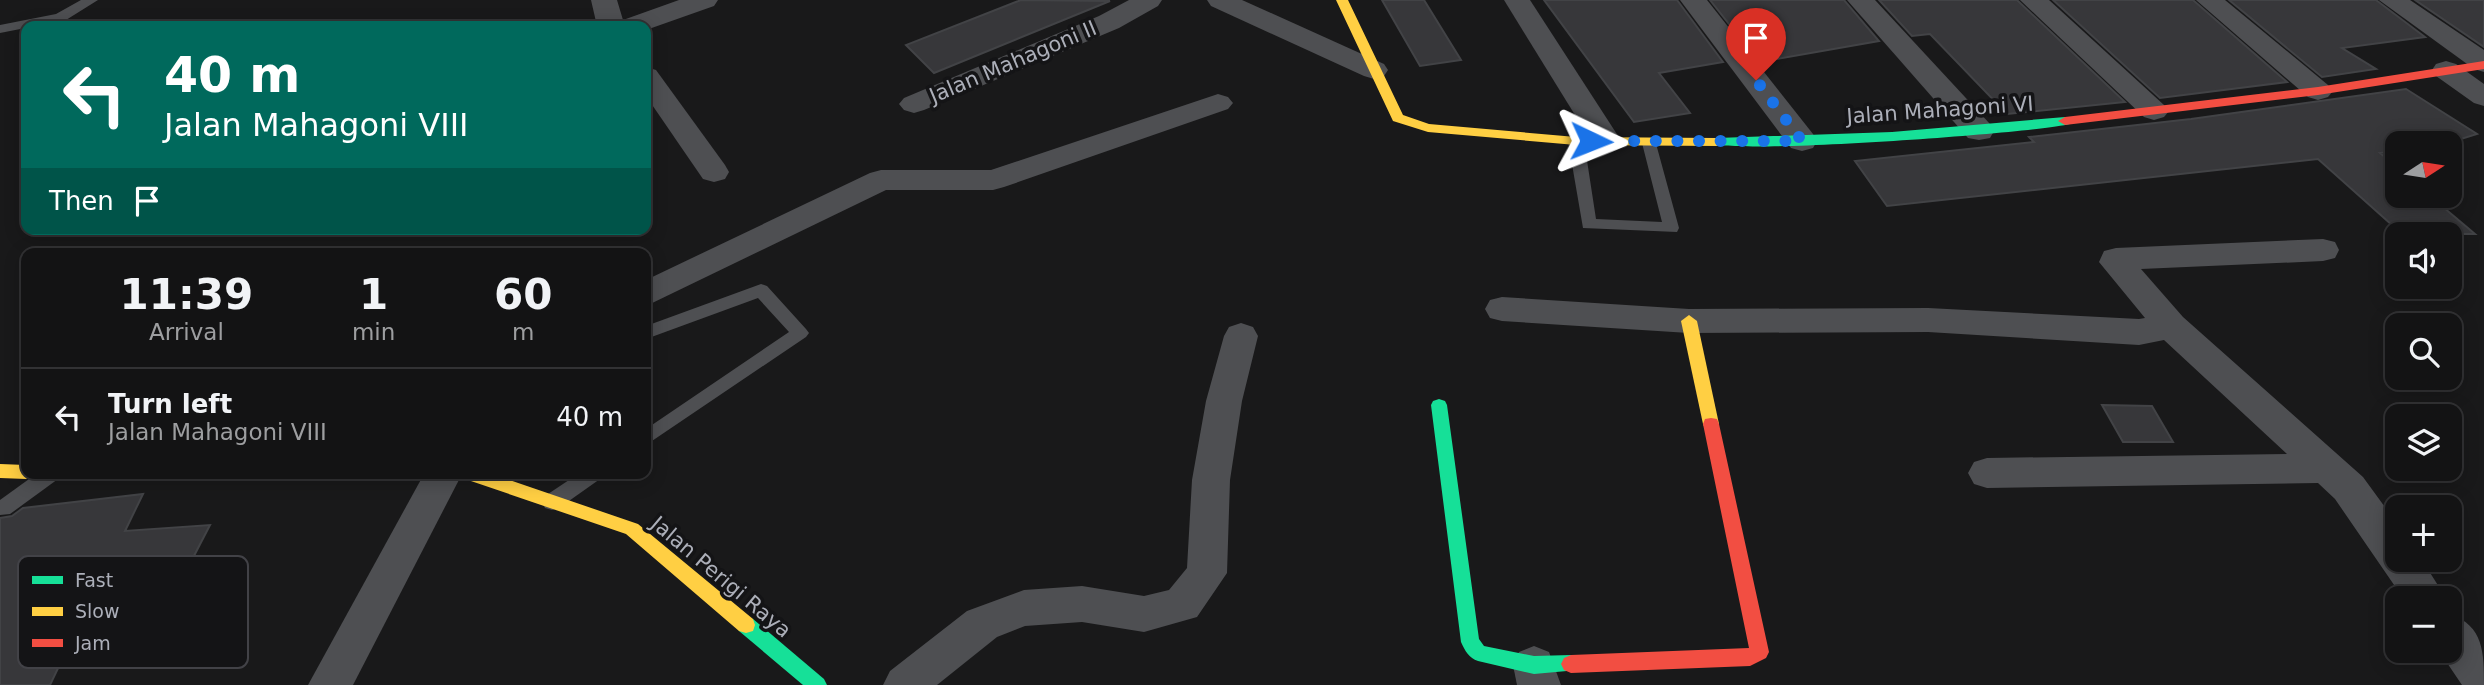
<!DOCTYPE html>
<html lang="en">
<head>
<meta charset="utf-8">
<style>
	:root { --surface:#131314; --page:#1c1c1d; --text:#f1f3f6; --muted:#9d9ea0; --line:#323234 }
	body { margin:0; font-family:"DejaVu Sans",sans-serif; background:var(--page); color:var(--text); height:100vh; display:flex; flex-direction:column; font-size:26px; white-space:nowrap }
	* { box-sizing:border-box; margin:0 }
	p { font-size:23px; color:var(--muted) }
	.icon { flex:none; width:38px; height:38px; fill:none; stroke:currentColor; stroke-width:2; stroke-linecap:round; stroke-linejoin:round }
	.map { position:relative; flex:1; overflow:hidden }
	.drawer { position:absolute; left:21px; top:248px; width:630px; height:231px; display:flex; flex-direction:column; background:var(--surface); border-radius:14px; box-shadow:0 4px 18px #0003,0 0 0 2px var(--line) }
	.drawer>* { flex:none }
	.top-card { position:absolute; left:21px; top:21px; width:630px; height:214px; border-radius:14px; box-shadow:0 4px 18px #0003,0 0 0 2px var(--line); background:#00695c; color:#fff; overflow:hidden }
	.needle { width:46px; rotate:78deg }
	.buttons { position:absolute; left:2385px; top:131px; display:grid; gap:14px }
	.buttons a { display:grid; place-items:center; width:77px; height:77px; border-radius:14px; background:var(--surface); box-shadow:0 4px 18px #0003,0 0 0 2px var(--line); font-size:35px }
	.pin { position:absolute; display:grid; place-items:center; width:60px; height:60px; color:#fff; margin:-72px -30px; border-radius:50% 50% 50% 0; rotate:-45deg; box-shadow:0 0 7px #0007 }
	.pin .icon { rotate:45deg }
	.me { position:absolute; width:77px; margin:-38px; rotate:92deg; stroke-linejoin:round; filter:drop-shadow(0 0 5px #0008) }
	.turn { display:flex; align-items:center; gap:24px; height:147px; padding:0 28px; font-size:32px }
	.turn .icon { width:91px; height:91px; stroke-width:2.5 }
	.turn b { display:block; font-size:49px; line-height:60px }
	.then { display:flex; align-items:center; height:66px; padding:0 28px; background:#0003; gap:14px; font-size:26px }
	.eta { display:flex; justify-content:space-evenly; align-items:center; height:119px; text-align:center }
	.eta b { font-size:42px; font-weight:700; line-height:49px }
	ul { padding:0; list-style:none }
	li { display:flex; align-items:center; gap:21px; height:98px; padding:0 28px; border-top:2px solid var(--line) }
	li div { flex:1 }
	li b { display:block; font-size:26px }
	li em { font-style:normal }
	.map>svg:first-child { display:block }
	.building { fill:#37373a; stroke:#424346; stroke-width:2 }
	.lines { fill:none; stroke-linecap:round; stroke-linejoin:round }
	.lane { fill:#4e4f52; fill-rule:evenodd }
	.street { fill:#4e4f52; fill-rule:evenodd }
	.fast { fill:#16e098; fill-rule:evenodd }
	.slow { fill:#ffcf43; fill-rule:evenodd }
	.jam { fill:#f24e42; fill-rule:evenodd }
	.route { stroke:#1a73e8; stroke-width:12; stroke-dasharray:0 21.6 }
	.labels { text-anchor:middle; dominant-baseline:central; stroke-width:7; stroke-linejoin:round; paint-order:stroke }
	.street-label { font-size:21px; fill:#acafb9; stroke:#141416 }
	.key { fill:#141416; stroke:#424247; stroke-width:2 }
	.key-label { font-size:19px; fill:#acafb9 }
</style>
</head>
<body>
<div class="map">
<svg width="2484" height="685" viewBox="0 0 2484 685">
	<rect width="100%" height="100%" fill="#19191a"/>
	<!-- building -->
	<g class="building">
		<polygon points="1021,0 1110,1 934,73 906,45"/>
		<polygon points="1382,0 1424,0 1461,60 1420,66"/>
		<polygon points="1544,0 1677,0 1723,62 1659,73 1690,113 1634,122"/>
		<polygon points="1710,0 1844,0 1879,41 1777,59 1773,54 1755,57"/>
		<polygon points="1879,0 2017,0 2125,102 2007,114 1930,34 1912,36"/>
		<polygon points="2053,0 2193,0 2287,82 2160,98"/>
		<polygon points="2229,0 2376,0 2425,37 2342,48 2376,69 2322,77"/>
		<polygon points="2415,0 2484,0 2484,47"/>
		<polygon points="2406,89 2477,134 2445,144 2398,144 2398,151 2380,153 2398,168 2398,196 2430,196 2475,234 2402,234 2318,159 1887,206 1855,161 2034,142 2029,137 2191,119"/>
		<polygon points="2102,405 2152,406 2173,442 2123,442"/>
		<polygon points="143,494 125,531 210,525 155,631 73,637 50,685 0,685 0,518 12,516 23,508"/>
	</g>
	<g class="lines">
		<!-- lane -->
		<g class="lane">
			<polygon points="81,0 98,0 66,20 0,33 0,25 56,14"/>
			<polygon points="1576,136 1584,141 1596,219 1662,222 1642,143 1645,140 1655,140 1679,228 1677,232 1583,228 1568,141"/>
			<polygon points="761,284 767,286 806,329 809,333 806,337 646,445 646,429 789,332 758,298 646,339 646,326"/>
			<polygon points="36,474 60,474 58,479 10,514 0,515 0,500"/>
			<polygon points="578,474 602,474 600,479 559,508 552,510 545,508 542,502 545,496"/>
		</g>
		<!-- street -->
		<g class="street">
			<polygon points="591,0 617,0 623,20 679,0 718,0 714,6 646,30 646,26 597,26"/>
			<polygon points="1129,0 1162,0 1158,6 1119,28 924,110 914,113 904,110 899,104 904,98 1099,16"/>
			<polygon points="1207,0 1242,0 1384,64 1388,70 1384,76 1374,79 1364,76 1211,6"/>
			<polygon points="1504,0 1530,0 1622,142 1618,149 1607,152 1596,149"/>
			<polygon points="1680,0 1707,0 1813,134 1817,141 1813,148 1802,151 1791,148"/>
			<polygon points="1847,0 1875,0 1990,124 1994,131 1990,138 1979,140 1968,138"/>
			<polygon points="2020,0 2049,0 2164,105 2169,111 2164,117 2154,120 2144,117"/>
			<polygon points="2196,0 2225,0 2328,85 2333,91 2328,97 2318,100 2308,97"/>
			<polygon points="2379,0 2410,0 2484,50 2484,72 2474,69"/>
			<polygon points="2446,61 2456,64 2484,84 2484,106 2474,103 2436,76 2432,70 2436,64"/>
			<polygon points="646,67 656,70 725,165 729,172 725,179 714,182 703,179 646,96"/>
			<polygon points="1218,94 1228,97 1233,103 1228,109 1004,187 993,190 886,190 646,306 646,280 870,173 881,170 991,170"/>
			<polygon points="2323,239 2335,242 2339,250 2335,258 2323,261 2141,269 2183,317 2363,477 2398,525 2398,560 2422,560 2446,598 2403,598 2335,499 2318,483 1987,488 1974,484 1968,473 1974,462 1987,458 2287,454 2164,340 2139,345 1928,332 1689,333 1502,321 1490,318 1485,309 1490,300 1502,297 1689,309 1928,308 2139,319 2145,318 2099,262 2104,251 2116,248"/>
			<polygon points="1241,323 1253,327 1258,336 1242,401 1230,480 1227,573 1197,617 1144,632 1082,622 1025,626 997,637 937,685 883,685 890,671 967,611 1024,590 1082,586 1144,596 1169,590 1187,568 1192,480 1206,401 1224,336 1229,327"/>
			<polygon points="424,474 462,474 353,685 308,685"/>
			<path d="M2450 614C2484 626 2484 653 2484 685H2462L2439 651H2450Z"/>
			<polygon points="1534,646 1549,652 1561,685 1517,685 1513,665 1519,652"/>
		</g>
		<!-- fast -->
		<g class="fast">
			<path d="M2065 117 2072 121 2070 124C2034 133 1724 156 1710 142L1717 138 1892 132Z"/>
			<path d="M1439 399 1445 401 1447 405 1479 639 1484 646 1534 656 1571 655 1578 658 1581 664 1578 670 1534 674 1478 661C1469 658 1465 651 1461 642L1431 405 1433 401Z"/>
			<polygon points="746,617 753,619 824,679 827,685 803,685 739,631 737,625 739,619"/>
		</g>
		<!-- slow -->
		<g class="slow">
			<polygon points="1336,0 1348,0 1403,115 1429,124 1576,137 1717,138 1724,142 1717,146 1576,145 1428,132 1393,121"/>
			<polygon points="1689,315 1697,321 1719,424 1717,429 1705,429 1703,424 1681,321"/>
			<polygon points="0,464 26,465 26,474 33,474 26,479 0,478"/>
			<polygon points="463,474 492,474 638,524 753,619 755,625 753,631 746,633 739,631 626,534 465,479"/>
		</g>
		<!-- jam -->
		<g class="jam">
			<polygon points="2484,61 2484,69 2318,95 2065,125 2058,121 2065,117 2318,87"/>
			<polygon points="1711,418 1717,419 1719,424 1769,652 1766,658 1750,666 1571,673 1564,670 1561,664 1564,658 1571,655 1749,648 1703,424 1705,419"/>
		</g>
	</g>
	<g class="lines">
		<!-- route -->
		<polyline class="route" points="1591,141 1802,141 1756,80"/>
	</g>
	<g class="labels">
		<!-- street labels -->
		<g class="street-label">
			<text transform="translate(1013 62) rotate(-23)">Jalan Mahagoni II</text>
			<text transform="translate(1940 110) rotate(-4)">Jalan Mahagoni VI</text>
			<text transform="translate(721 577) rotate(40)">Jalan Perigi Raya</text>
		</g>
	</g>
	<!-- legend -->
	<rect x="18" y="556" width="230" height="112" rx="10" class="key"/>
	<rect x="32" y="576" width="31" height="8" fill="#16e098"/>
	<rect x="32" y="607" width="31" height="9" fill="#ffcf43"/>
	<rect x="32" y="639" width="31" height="8" fill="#f24e42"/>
	<g class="key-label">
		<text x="75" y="587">Fast</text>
		<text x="75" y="618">Slow</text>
		<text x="75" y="650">Jam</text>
	</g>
</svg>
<div class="buttons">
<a><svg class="needle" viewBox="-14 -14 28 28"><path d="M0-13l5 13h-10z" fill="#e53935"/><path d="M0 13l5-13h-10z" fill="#9d9ea0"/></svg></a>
<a><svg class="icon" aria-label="sound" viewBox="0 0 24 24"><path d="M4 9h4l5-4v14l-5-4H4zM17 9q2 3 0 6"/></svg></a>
<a><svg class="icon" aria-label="search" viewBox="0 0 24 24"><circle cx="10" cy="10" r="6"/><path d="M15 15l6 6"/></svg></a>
<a><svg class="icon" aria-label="layers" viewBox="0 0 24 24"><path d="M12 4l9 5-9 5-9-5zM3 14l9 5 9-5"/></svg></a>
<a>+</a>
<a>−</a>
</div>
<div class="pin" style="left:1756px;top:80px;background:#d93025"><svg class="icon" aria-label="arrive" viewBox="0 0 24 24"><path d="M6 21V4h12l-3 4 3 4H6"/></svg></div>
<svg class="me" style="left:1591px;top:141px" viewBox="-20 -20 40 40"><path d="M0-17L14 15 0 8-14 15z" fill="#1a73e8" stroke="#fff" stroke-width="4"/></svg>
<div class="top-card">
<div class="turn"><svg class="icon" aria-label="left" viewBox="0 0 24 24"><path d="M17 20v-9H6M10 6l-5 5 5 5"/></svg><div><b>40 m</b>Jalan Mahagoni VIII</div></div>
<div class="then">Then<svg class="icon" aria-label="arrive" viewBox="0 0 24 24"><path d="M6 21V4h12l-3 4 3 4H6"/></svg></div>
</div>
<section class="drawer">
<div class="eta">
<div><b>11:39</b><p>Arrival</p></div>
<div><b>1</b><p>min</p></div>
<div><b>60</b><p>m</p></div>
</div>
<ul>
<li><svg class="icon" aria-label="left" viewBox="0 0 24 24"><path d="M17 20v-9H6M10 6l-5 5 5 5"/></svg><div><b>Turn left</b><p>Jalan Mahagoni VIII</p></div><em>40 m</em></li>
</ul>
</section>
</div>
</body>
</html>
